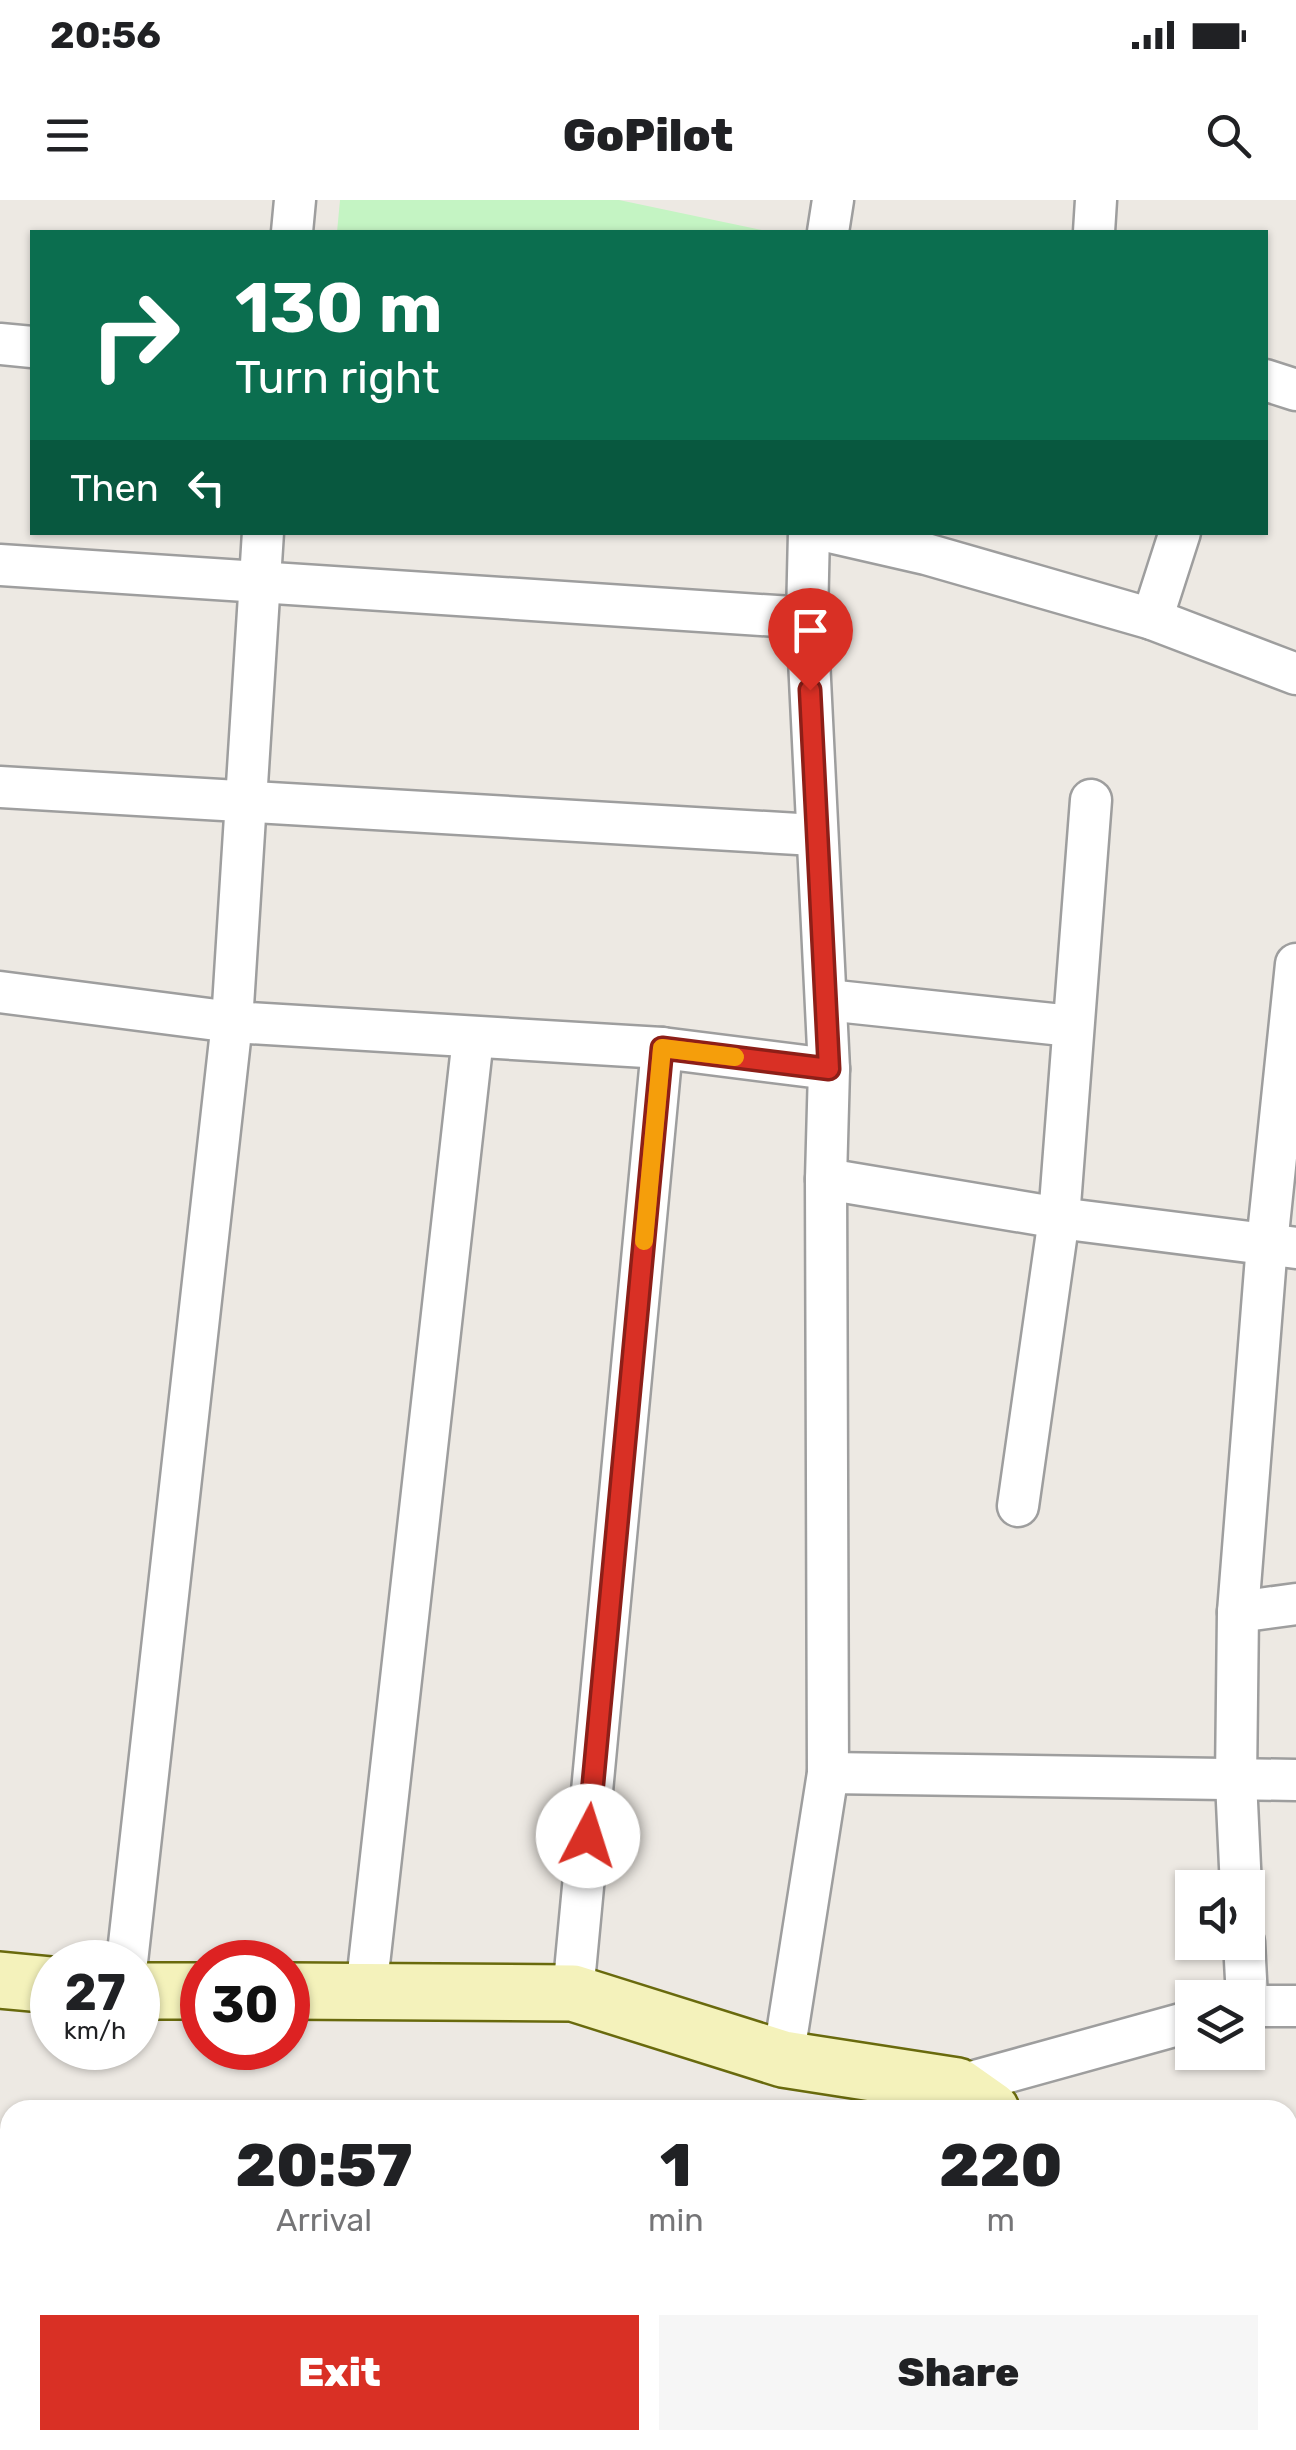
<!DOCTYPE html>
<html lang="en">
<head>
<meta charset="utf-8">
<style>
	:root { --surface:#fff; --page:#f6f6f6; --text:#202124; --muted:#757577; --accent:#d93025 }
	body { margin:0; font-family:Rubik,sans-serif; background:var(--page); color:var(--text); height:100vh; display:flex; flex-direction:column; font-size:38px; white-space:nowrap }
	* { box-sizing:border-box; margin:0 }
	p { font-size:32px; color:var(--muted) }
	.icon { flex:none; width:55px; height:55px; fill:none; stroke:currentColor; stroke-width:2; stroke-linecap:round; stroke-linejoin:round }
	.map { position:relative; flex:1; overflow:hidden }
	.details { position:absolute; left:0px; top:1900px; width:1298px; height:350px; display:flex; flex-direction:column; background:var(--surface); border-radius:30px 30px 0 0; box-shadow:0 2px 8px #0004 }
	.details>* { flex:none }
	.hud { position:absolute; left:30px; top:30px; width:1238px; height:305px; border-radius:0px; box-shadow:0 2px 8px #0004; background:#0b6e4f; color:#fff; overflow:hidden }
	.fabs { position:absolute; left:1175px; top:1670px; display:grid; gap:20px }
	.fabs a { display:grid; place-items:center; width:90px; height:90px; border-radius:0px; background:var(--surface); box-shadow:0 2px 8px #0004; font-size:50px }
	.speed { position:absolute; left:30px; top:1740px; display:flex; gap:20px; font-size:50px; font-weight:700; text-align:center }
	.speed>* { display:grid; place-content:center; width:130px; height:130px; border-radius:50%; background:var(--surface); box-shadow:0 2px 8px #0004; line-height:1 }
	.speed small { font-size:25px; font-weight:400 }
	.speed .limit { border:15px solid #d22; background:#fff; color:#111 }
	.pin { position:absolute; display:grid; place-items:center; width:85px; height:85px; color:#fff; margin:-102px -42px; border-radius:50% 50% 50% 0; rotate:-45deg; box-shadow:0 0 10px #0007 }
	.pin .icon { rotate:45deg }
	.me { position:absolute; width:110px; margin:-55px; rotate:5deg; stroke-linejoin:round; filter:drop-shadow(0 0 8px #0008) }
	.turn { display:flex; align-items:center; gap:35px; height:210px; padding:0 40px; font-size:45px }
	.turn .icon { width:130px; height:130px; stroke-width:2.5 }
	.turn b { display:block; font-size:70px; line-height:85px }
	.then { display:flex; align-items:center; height:95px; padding:0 40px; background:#0003; gap:20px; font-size:38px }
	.eta { display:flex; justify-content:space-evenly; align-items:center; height:170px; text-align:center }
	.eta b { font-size:60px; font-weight:800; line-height:70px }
	.button { display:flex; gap:20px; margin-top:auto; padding:20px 40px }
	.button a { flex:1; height:115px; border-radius:0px; background:var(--accent); color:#fff; font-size:40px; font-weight:800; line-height:115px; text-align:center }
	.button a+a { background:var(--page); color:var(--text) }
	.status { display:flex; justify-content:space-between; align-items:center; height:70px; padding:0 50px; background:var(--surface); direction:ltr }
	.status svg { height:28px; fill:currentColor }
	header { display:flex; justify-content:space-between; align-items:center; height:130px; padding:0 40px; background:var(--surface); font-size:45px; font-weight:800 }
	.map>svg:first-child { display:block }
	.park { fill:#c4f4c3 }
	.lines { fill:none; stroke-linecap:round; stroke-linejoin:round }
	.street-casing { stroke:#9e9e9e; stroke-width:45 }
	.secondary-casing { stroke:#696a0d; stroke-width:60 }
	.path { stroke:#ee7573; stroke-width:6; stroke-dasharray:5 5; stroke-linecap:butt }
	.street { stroke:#fff; stroke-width:40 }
	.secondary { stroke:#f4f2bb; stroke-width:55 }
	.route-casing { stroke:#8d1f18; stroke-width:25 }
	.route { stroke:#d93025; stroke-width:18 }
	.slow { stroke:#f59e0b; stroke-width:18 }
</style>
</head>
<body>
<div class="status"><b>20:56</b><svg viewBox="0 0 49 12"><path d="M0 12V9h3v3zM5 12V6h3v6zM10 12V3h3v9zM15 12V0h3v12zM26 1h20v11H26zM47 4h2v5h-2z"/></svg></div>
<header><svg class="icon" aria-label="menu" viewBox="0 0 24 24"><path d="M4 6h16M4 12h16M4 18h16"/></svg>GoPilot<svg class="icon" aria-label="search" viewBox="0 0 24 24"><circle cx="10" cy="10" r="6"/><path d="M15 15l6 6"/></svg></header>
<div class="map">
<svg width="1296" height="2250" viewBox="0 0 1296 2250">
	<rect width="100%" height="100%" fill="#ede9e3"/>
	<!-- park -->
	<polygon class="park" points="340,0 619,0 771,32 337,32"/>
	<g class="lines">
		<defs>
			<g id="street">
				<polyline points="292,32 295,0"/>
				<polyline points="828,32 833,0"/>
				<polyline points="1094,32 1096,0"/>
				<polyline points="0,144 32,147"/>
				<polyline points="1265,180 1296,190"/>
				<polyline points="830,332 926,354 1152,419 1296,474"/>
				<polyline points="0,365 807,418"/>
				<polyline points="1152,419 1180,332"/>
				<polyline points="0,587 815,635"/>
				<polyline points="0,792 232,822 662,848 829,869"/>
				<polyline points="827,800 1072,826"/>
				<polyline points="826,979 1059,1018 1296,1048"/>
				<polyline points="1018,1306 1059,1018 1091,600"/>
				<polyline points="1238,1412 1296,1404"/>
				<polyline points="828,1573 1296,1580"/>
				<polyline points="1241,1688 1236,1581 1238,1412 1267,1044 1296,764"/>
				<polyline points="1244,1742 1247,1798"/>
				<polyline points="127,1762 232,822 263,332"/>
				<polyline points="366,1791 473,838"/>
				<polyline points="573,1793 662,848"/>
				<polyline points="1248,1806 1296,1806"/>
				<polyline points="783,1859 828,1573 826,979 829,869 807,418 809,332"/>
				<polyline points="957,1886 1192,1821"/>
			</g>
			<g id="secondary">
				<polyline points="0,1780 52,1785"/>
				<polyline points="138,1791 202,1791"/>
				<polyline points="288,1791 573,1793 783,1859 957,1886 991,1910"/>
				<polyline points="1206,2240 1212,2250"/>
			</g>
		</defs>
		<!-- street casing -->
		<use href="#street" class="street-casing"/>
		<!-- secondary casing -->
		<use href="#secondary" class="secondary-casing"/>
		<!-- path -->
		<polyline class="path" points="750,2250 751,2240"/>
		<!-- street -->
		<use href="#street" class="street"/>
		<!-- secondary -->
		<use href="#secondary" class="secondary"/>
	</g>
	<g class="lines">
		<defs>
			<polyline id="route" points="588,1636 662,848 829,869 810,490"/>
		</defs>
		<!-- route casing -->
		<use href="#route" class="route-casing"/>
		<!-- route -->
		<use href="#route" class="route"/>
		<!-- slow -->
		<polyline class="slow" points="644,1041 662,848 735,857"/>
	</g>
</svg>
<div class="fabs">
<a><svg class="icon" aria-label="sound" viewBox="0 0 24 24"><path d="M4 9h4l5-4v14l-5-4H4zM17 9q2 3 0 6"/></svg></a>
<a><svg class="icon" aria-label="layers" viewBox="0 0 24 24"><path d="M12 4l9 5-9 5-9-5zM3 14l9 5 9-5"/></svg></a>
</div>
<div class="speed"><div>27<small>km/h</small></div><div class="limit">30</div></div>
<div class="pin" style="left:810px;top:490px;background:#d93025"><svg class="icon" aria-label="arrive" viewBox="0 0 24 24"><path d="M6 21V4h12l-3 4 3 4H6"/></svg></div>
<svg class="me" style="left:588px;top:1636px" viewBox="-20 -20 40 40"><circle r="19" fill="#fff"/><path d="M0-13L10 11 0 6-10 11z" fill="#d93025"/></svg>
<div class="hud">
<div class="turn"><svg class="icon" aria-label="right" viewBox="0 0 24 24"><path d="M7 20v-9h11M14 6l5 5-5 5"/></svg><div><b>130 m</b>Turn right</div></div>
<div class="then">Then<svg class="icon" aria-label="left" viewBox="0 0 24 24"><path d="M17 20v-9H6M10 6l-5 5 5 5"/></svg></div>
</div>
<section class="details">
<div class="eta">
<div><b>20:57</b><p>Arrival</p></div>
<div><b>1</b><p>min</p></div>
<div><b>220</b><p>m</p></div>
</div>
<div class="button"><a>Exit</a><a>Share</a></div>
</section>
</div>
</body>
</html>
